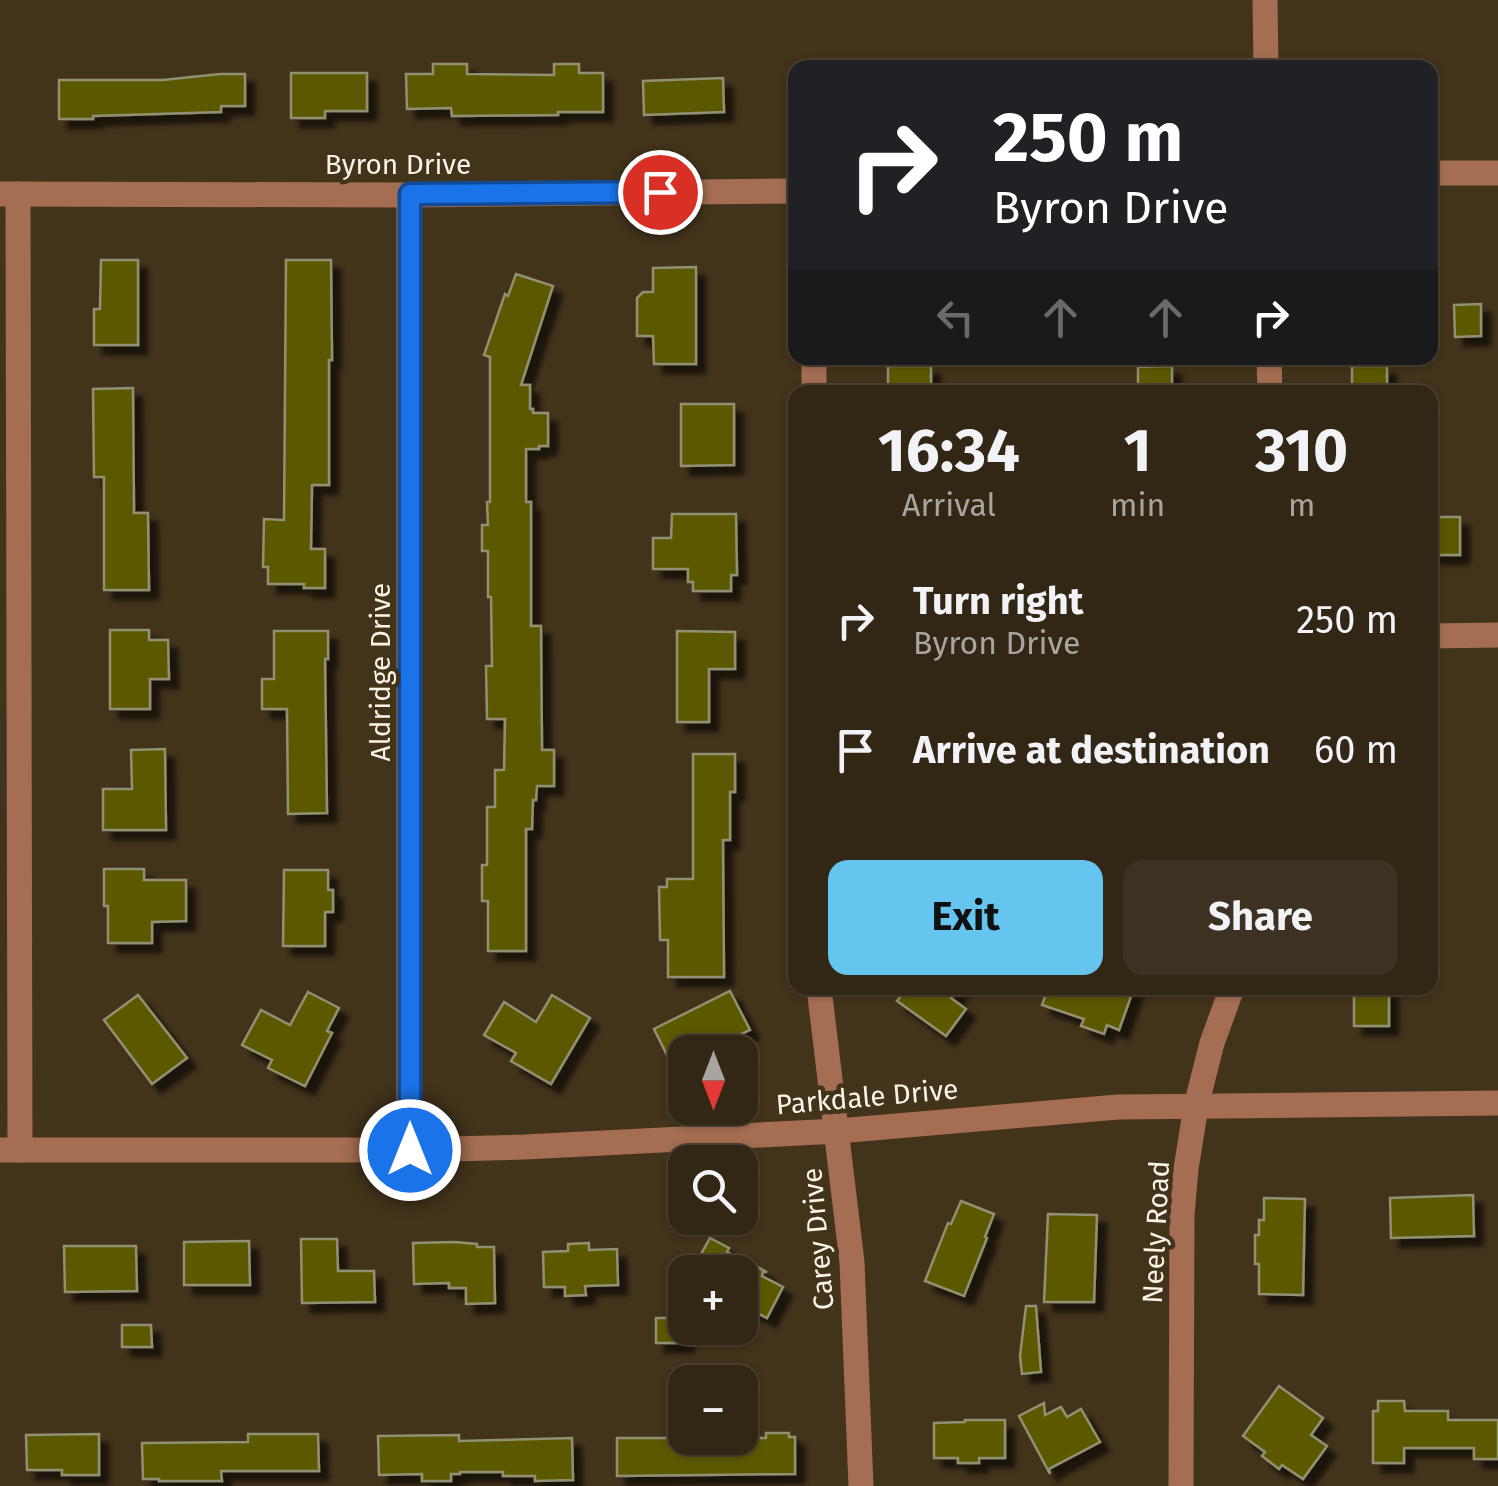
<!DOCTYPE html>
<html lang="en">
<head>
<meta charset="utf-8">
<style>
	:root { --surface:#322614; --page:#3d3222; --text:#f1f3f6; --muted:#a8a5a0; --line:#4d4334; --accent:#65c5ee }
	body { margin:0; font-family:"Fira Sans",sans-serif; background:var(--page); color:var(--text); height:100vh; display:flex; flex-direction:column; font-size:38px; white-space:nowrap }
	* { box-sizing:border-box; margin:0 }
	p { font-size:32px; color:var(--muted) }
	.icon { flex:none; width:55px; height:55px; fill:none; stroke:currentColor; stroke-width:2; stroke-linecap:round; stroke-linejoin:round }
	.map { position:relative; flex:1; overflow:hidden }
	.drawer { position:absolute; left:788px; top:385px; width:650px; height:610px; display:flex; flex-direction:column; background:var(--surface); border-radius:20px; box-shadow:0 2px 8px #0004,0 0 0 2px var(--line) }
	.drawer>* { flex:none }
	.guide { position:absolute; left:788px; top:60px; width:650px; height:305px; border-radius:20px; box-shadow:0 2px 8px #0004,0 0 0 2px var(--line); background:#202124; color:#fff; overflow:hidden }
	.needle { width:65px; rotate:180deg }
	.tools { position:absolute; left:668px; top:1035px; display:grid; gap:20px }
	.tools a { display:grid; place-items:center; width:90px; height:90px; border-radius:20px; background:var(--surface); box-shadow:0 2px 8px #0004,0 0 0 2px var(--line); font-size:50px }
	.pin { position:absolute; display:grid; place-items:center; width:85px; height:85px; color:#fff; margin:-42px; border:5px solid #fff; border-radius:50%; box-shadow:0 2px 10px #0007 }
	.me { position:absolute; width:110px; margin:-55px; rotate:0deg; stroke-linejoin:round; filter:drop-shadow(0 0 8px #0008) }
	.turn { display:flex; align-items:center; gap:35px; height:210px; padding:0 40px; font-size:45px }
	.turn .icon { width:130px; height:130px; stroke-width:2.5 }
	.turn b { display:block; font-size:70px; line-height:85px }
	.lanes { display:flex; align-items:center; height:95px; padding:0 40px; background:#0003; justify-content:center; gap:50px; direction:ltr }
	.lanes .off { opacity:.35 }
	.eta { display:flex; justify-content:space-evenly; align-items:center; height:170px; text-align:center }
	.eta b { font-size:60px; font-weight:700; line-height:70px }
	.action { display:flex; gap:20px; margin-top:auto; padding:20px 40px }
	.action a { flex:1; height:115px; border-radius:20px; background:var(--accent); color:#111; font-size:40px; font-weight:700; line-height:115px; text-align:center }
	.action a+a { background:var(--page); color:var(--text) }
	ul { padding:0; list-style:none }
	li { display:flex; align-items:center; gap:30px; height:130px; padding:0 40px }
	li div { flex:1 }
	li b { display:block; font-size:38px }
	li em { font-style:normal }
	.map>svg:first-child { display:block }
	.building { fill:#5c5900; stroke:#909072; stroke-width:2.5; filter:url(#shadow) }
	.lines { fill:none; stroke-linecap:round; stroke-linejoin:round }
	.minor { stroke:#a56e52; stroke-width:25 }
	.route-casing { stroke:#114b97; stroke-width:25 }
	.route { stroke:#1a73e8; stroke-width:18 }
	.labels { text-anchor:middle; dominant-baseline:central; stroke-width:9; stroke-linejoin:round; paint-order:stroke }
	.street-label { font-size:28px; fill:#fdf3e5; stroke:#42331b }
</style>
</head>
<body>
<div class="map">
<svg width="1498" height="1486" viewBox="0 0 1498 1486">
	<defs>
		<filter id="shadow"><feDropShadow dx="9" dy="9" stdDeviation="2.5" flood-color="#0009"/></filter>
	</defs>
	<rect width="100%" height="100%" fill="#42331b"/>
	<!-- building -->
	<g class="building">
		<polygon points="433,64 467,64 467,74 554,75 554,64 579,64 579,73 603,73 603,112 558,112 558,115 452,116 451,108 407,109 406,74 433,74"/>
		<polygon points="291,73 367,73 367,111 325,111 325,118 291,118"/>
		<polygon points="220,74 245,74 245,106 221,106 221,112 93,116 93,119 59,119 59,80 163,80"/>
		<polygon points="723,78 724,112 644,115 643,81"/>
		<polygon points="101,260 138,260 138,345 94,345 94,309 100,309"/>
		<polygon points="286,260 331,260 332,360 329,360 329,485 312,485 311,549 325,549 325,588 304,588 304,584 268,584 268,567 263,567 264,519 284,520"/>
		<polygon points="696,267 696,364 654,364 653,336 637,336 637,298 643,292 653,292 653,268"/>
		<polygon points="516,274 553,286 521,385 530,385 530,409 533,409 533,413 548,413 548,446 539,446 539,449 526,449 526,502 531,502 531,626 541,626 542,750 554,750 554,786 537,786 536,800 533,800 532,829 526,829 526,951 488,951 488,901 482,901 482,865 487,865 487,807 495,807 495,770 504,770 505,719 487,719 486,666 492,666 491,597 488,597 488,551 482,551 482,525 488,525 487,502 490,502 490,357 484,355 505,294 508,296"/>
		<polygon points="1481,304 1481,336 1455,337 1454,305"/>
		<rect x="888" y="366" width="43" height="26"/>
		<polygon points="1172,366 1172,392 1138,392 1138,367"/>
		<rect x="1352" y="366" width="35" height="26"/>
		<polygon points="133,388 134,513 148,513 149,590 104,590 104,477 94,477 93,389"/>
		<polygon points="681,404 734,404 734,465 681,466"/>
		<polygon points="672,514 736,514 737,575 731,575 731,591 693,591 693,582 688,582 688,569 653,569 653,538 671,538"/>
		<rect x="1430" y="517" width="30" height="38"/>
		<polygon points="110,630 149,630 149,640 168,640 169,679 150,679 150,709 110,709"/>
		<polygon points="274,631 328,631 328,659 325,659 327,813 288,814 287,709 262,709 262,679 274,679"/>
		<polygon points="677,631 735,632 735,669 709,669 709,722 677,722"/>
		<polygon points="165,749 166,830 103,830 103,789 132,789 131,750"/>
		<polygon points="693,754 735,754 735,792 730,792 730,840 723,840 724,977 668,977 668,940 660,940 659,887 667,887 667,879 693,879"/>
		<polygon points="104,869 144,869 144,880 186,880 186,921 152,922 152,943 108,943 108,906 104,906"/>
		<polygon points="284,870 328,870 328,890 333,890 333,912 325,912 325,946 283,946"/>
		<polygon points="907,988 959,988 951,998 966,1009 946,1036 897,1001"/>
		<polygon points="1048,988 1134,988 1119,1030 1107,1025 1104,1034 1081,1026 1084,1019 1042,1005"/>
		<rect x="1354" y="988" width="35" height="38"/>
		<polygon points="730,991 750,1030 703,1052 685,1052 685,1091 654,1029"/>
		<polygon points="308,992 339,1008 327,1031 332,1033 305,1086 268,1068 272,1060 242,1045 261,1010 290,1025"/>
		<polygon points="138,995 187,1058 152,1084 104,1020"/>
		<polygon points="552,995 590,1018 551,1084 511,1061 516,1053 484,1035 504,1002 536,1022"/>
		<polygon points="1473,1195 1474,1236 1391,1238 1390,1198"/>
		<polygon points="1264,1198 1305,1199 1303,1295 1259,1294 1259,1264 1255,1264 1255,1235 1259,1235 1259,1220 1264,1220"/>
		<polygon points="961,1201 994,1214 985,1237 987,1238 964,1296 925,1281 948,1223 951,1224"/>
		<polygon points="1048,1214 1097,1215 1094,1302 1044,1302"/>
		<polygon points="710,1238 729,1248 727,1252 767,1272 763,1272 762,1276 783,1287 767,1318 745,1307 740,1317 740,1272 691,1272"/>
		<polygon points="301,1239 337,1239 338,1271 374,1271 375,1302 302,1303"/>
		<polygon points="249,1241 250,1285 184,1285 184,1242"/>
		<polygon points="455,1242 477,1244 477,1247 494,1247 495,1303 466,1304 466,1288 449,1288 449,1283 414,1284 413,1243"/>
		<polygon points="589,1243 589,1250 617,1249 618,1285 585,1286 586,1295 565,1296 565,1287 544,1287 543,1252 568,1251 568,1244"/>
		<polygon points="64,1246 136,1246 137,1291 65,1292"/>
		<polygon points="1026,1306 1036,1306 1041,1372 1022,1374 1020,1356"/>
		<rect x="656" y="1318" width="29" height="25"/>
		<polygon points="122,1325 151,1325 152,1347 122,1347"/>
		<polygon points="1279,1386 1323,1418 1311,1435 1327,1446 1303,1479 1282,1465 1279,1469 1262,1456 1265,1452 1243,1436"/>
		<polygon points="1378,1401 1404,1401 1405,1411 1448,1411 1448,1420 1498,1420 1498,1459 1474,1459 1474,1448 1404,1448 1404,1463 1373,1463 1373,1411 1378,1411"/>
		<polygon points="1044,1403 1045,1415 1061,1407 1067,1417 1081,1409 1100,1442 1049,1469 1050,1474 1019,1416"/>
		<polygon points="965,1420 1005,1420 1005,1458 979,1458 979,1463 958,1463 958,1458 934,1458 934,1423 965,1422"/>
		<polygon points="766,1433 789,1433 789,1437 795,1437 795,1474 617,1476 617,1438 766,1438"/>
		<polygon points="99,1434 99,1475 62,1475 62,1470 27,1470 26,1435"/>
		<polygon points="248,1434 318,1434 319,1471 221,1471 222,1481 159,1481 159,1479 143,1479 142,1443 248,1442"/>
		<polygon points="459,1435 459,1441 572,1438 573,1480 535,1481 535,1476 503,1476 503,1472 460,1472 460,1474 451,1474 451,1481 422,1481 422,1474 379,1475 378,1436"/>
	</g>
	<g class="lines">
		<!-- minor -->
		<g class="minor">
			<polyline points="1265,0 1266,68"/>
			<polyline points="1430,173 1498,173"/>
			<polyline points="0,194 409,195 795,191"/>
			<polyline points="18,194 20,1150"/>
			<polyline points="409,195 409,1150"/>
			<polyline points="814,358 814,392"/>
			<polyline points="1269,358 1270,392"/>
			<polyline points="1430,636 1498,635"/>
			<polyline points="819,988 852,1262 861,1486"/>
			<polyline points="0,1150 409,1150 525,1147 838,1131 1118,1107 1498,1103"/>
			<polyline points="1181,1486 1182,1215 1186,1169 1196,1106 1212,1043 1232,988"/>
		</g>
	</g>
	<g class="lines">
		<defs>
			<polyline id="route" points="410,1150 410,194 660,192"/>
		</defs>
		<!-- route casing -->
		<use href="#route" class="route-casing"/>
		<!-- route -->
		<use href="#route" class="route"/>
	</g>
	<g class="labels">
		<!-- street labels -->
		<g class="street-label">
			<text x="398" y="164">Byron Drive</text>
			<text transform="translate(380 672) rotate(-90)">Aldridge Drive</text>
			<text transform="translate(867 1097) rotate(-5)">Parkdale Drive</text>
			<text transform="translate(1156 1232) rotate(-87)">Neely Road</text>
			<text transform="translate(818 1239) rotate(-95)">Carey Drive</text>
		</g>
	</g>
</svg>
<div class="tools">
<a><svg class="needle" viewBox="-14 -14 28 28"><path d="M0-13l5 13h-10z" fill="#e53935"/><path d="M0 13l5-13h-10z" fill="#a8a5a0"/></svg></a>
<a><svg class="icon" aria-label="search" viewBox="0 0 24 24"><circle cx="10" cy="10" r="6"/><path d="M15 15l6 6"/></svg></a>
<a>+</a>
<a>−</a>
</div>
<div class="pin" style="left:660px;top:192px;background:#d93025"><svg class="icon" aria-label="arrive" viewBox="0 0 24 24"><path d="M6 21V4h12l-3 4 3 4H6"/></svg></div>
<svg class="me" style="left:410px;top:1150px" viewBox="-20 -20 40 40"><circle r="17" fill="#1a73e8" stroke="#fff" stroke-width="3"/><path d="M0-11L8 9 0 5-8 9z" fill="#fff"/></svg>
<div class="guide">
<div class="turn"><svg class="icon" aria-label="right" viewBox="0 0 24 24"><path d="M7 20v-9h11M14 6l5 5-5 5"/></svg><div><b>250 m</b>Byron Drive</div></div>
<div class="lanes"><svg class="icon off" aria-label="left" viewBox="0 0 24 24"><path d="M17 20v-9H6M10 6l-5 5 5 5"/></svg><svg class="icon off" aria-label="ahead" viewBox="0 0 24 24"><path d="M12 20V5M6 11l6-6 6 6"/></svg><svg class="icon off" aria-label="ahead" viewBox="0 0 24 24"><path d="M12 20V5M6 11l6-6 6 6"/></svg><svg class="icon" aria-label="right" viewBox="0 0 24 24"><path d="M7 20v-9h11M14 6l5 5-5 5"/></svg></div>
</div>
<section class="drawer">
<div class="eta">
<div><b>16:34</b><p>Arrival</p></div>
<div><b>1</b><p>min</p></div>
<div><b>310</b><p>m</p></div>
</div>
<ul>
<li><svg class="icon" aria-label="right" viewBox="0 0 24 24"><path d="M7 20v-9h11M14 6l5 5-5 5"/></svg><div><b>Turn right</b><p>Byron Drive</p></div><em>250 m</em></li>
<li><svg class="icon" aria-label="arrive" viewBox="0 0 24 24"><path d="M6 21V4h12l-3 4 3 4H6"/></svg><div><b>Arrive at destination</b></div><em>60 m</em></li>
</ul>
<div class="action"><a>Exit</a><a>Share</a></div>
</section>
</div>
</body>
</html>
